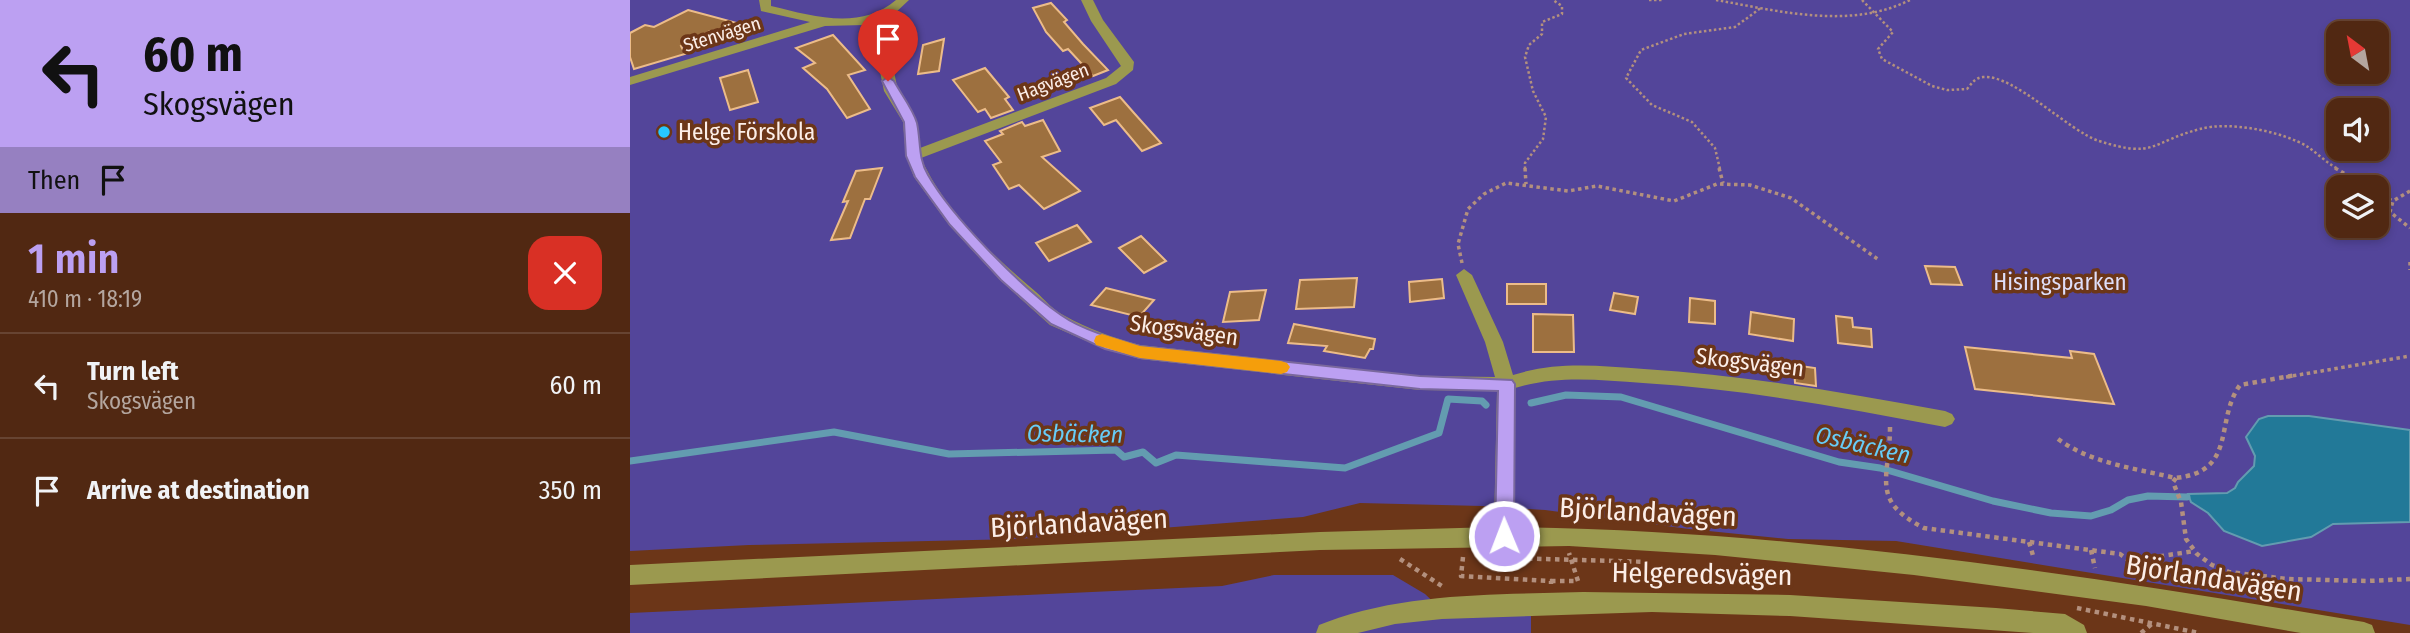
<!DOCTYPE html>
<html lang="en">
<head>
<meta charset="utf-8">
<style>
	:root { --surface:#512812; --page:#57301b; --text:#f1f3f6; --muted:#b4a69f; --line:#674432; --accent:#bca0f2 }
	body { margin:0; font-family:"Fira Sans Condensed",sans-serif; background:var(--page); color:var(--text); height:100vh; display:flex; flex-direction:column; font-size:26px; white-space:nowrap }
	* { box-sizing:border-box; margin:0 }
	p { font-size:23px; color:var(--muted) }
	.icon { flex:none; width:38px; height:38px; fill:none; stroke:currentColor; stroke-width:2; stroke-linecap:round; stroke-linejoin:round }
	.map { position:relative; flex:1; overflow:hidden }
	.side { display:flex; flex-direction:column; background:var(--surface); width:630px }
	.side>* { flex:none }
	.banner { background:#bca0f2; color:#111; overflow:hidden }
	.needle { width:46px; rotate:328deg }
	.controls { position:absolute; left:1696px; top:21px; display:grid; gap:14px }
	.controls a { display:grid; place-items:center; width:63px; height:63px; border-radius:14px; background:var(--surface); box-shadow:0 4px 10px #0003,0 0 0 2px var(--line); font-size:35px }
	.pin { position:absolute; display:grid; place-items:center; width:60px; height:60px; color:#fff; margin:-72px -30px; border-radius:50% 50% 50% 0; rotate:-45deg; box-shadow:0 0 7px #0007 }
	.pin .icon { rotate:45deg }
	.me { position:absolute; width:77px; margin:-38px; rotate:359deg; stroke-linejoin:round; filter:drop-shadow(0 0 5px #0008) }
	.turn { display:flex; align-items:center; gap:24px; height:147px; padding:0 28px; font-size:32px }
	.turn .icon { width:91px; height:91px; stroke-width:2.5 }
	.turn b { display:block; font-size:49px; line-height:60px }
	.then { display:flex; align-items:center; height:66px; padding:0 28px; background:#0003; gap:14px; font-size:26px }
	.round { display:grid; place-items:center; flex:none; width:74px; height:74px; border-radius:21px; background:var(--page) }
	.summary { display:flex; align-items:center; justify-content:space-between; height:119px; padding:0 28px }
	h1 { font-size:42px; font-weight:600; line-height:52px; color:var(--accent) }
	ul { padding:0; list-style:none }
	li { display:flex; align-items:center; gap:21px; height:105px; padding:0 28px; border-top:2px solid var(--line) }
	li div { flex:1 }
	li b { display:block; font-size:26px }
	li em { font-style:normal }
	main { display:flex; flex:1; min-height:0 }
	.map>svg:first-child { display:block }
	.green { fill:#53459a; fill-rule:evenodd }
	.water { fill:#227998; stroke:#639cb0; stroke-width:2 }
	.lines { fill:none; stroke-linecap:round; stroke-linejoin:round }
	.stream { stroke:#639cb0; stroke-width:7 }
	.building { fill:#9d703f; stroke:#ecbc89; stroke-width:2 }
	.path-far2 { stroke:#b3907e; stroke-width:2.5; stroke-dasharray:2.5 2.5; stroke-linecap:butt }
	.path-far1 { stroke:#b3907e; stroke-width:3.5; stroke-dasharray:3.5 3.5; stroke-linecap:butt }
	.path { stroke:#b3907e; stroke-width:4.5; stroke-dasharray:4.5 4.5; stroke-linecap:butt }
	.minor { fill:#9b994f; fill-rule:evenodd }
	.route { fill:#bca0f2; stroke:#7a689d; stroke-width:2 }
	.slow { fill:#f59e0b }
	.poi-dot { fill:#27c8ff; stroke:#6c3618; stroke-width:2.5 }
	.labels { text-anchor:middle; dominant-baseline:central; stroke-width:7; stroke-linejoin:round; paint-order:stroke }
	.far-street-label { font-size:19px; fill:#fceee8; stroke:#6c3618 }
	.poi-label { font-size:23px; fill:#fceee8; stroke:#6c3618; text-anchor:start }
	.park-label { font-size:23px; fill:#dfdef9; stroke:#6c3618 }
	.street-label { font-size:23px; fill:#fceee8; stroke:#6c3618 }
	.water-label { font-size:24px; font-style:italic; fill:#67ccf6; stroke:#6c3618 }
	.near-street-label { font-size:28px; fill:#fceee8; stroke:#6c3618 }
</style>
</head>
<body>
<main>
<section class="side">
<div class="banner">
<div class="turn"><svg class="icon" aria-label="left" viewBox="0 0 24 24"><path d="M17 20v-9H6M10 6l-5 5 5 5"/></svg><div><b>60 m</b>Skogsvägen</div></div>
<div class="then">Then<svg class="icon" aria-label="arrive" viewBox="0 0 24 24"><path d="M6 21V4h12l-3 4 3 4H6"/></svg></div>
</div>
<div class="summary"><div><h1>1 min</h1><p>410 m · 18:19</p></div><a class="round" style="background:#d93025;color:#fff"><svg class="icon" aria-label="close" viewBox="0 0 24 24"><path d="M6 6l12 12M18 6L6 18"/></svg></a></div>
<ul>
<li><svg class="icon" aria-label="left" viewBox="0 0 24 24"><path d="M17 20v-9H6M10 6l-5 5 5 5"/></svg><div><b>Turn left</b><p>Skogsvägen</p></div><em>60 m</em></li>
<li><svg class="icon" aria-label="arrive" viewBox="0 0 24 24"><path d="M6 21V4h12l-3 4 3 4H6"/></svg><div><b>Arrive at destination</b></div><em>350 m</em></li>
</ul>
</section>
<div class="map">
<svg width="1780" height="633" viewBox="0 0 1780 633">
	<rect width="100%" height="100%" fill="#6c3618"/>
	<!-- green -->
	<g class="green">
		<path d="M0 0H1780V625L1266 541 1158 539 1059 529 915 510 852 506 730 503 673 517 388 539 119 545 0 551ZM1708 33H1746V72H1708ZM1708 110H1746V149H1708ZM1708 187H1746V226H1708Z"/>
		<polygon points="644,575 763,575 795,594 817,615 901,609 901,633 0,633 0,613 592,586"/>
	</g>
	<!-- water -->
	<polygon class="water" points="1638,416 1679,416 1780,430 1780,522 1703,524 1681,537 1632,546 1594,531 1578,513 1561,502 1558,494 1597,493 1605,488 1608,482 1624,466 1625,456 1616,437 1629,419"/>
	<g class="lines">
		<!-- stream -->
		<g class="stream">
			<polyline points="901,403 936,395 991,397 1209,462 1250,468 1363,501 1421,513 1461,516 1481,510 1498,500 1518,496 1557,497"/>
			<polyline points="0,461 204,432 319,454 486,450 494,457 513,452 526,463 546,455 715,468 809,433 818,399 852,401 856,405"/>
		</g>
	</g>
	<!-- building -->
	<g class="building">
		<polygon points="421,3 437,20 434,22 453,44 478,70 463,76 438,49 433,51 416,32 403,8"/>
		<polygon points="58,10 107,23 89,34 80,31 51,46 55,54 4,69 0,57 0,33 15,25 24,27"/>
		<polygon points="203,35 235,70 218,75 240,109 217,118 197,89 173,68 185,63 166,48"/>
		<polygon points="314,39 309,71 288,74 293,45"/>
		<polygon points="355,68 379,97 375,99 383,110 361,118 355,109 348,112 323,80"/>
		<polygon points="118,70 128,102 100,110 90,78"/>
		<polygon points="490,97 504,113 531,143 512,151 486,120 474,125 460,108"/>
		<polygon points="413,120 430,151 412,157 450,191 414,209 389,185 379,189 363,165 371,162 355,141 373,134 370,131 392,122 395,126"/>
		<polygon points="252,168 240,199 235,199 220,238 201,240 218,201 213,202 226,171"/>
		<polygon points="447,225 461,242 419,261 406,243"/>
		<polygon points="511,236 536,261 514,273 489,248"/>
		<polygon points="1295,266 1325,267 1332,285 1301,284"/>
		<polygon points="727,278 724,307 666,309 670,280"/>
		<polygon points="812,279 814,298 780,302 779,282"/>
		<rect x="877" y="284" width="39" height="20"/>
		<polygon points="476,288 524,300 509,317 461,305"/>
		<polygon points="636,290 629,320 593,322 600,292"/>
		<polygon points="984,293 1008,297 1005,314 980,310"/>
		<polygon points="1060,298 1085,301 1085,324 1059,322"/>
		<polygon points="1121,312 1164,319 1163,341 1119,334"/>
		<polygon points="903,314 943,315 944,352 903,352"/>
		<polygon points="1206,316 1222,318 1223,327 1241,329 1242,347 1208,343"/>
		<polygon points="664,324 745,339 743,349 740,349 735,358 694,351 697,346 658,343"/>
		<polygon points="1335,347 1442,358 1440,351 1464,354 1484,404 1345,389"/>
		<polygon points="1164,365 1185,368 1186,386 1165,383"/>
	</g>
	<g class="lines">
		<!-- path-far2 -->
		<g class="path-far2">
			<polyline points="1019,0 1032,0"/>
			<path d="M1086 0C1149 11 1220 30 1280 0"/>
			<path d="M1232 0 1263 32 1248 49 1252 59 1302 86 1317 90 1337 89C1342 83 1345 78 1353 77 1384 74 1440 132 1469 141 1526 159 1520 142 1570 129 1599 121 1652 131 1678 147 1688 154 1697 163 1708 169"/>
			<polyline points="895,169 895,163 913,139 916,117 903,91 895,57 899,45 912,34 912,22 932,14 932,6 923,0"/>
			<polyline points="1090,169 1085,148 1062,122 1022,105 996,78 1011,50 1054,34 1105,27 1132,7"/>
		</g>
		<!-- path-far1 -->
		<g class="path-far1">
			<polyline points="895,168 896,184"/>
			<polyline points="1089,168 1093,183"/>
			<polyline points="1705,168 1738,187"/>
			<polyline points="1780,191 1763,201 1760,212 1780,228"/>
			<polyline points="1746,192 1763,201"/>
			<polyline points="1780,262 1780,270"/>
			<polyline points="832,263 828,244 838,209 854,194 876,183 938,191 967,186 1044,201 1087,184 1120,185 1161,198 1249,260"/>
			<polyline points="1656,377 1780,356"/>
		</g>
		<!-- path -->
		<g class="path">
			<path d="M1260 427C1260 478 1239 500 1294 528L1490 554 1504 564 1511 579"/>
			<path d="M1428 439C1462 464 1505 468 1545 478 1608 472 1584 421 1610 385L1666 375"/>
			<polyline points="1546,478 1543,482 1551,502 1556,539 1567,554 1582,565 1599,572 1657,579 1737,581 1780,579"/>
			<polyline points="1399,542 1404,559"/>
			<polyline points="1461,550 1465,568"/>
			<polyline points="833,557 831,576 921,581 921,584"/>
			<polyline points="880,558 1019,562"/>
			<polyline points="770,559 815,588"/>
			<polyline points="1504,564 1518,558 1565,551"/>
			<polyline points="921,581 948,581 939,553"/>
			<polyline points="1447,608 1569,633"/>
			<polyline points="1511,633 1523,623"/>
		</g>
		<!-- minor -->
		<g class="minor">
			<path d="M129 0H141V6C183 16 230 31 266 0H279L263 15 246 23 260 52 268 91 287 122 290 148 476 78 491 66 461 21 451 0H463L473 20 504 62 503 70 486 84 291 158C314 210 363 256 406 292 415 300 424 311 435 316 458 329 484 338 510 345L790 376 865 377 855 342 826 275 834 269 842 275 873 342 883 375C927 361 969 366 1014 369 1115 375 1216 393 1315 411L1322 414 1325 419 1322 424 1315 427C1215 408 1114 389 1013 383 969 380 928 375 885 388V527C1170 531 1453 575 1734 622L1742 625 1745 633H1671L1516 606 1284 575 1085 555 939 546 690 550 0 585V565L690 532 864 527 867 391 790 390 510 359 475 349 420 325 370 280 319 225 284 177 276 156 273 122 254 91 246 52 234 25 195 26 0 85V77L180 22 131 11Z"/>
			<path d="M953 592 1160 595 1366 608 1435 614 1454 625 1457 633H1403L1160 616 1022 612 812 619 765 624 728 633H686L689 625 697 622C778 592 868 595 953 592Z"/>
		</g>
	</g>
	<!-- route -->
	<path class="route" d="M258 77 264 81C271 94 283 109 287 123 291 142 288 158 298 175 322 217 391 287 431 315 452 330 485 339 510 346L790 376 882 380 885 384 884 536 881 542 874 544 867 542 865 536 868 391 790 389 510 358 475 349 421 324 371 280 320 225 285 177 276 156 274 122 252 81Z"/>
	<!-- slow -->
	<polygon class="slow" points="472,334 510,346 651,361 657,363 660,367 657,372 651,374 510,358 466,345 464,341 466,336"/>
	<!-- markers -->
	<circle class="poi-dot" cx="34" cy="132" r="7"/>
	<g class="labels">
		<!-- far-street labels -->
		<g class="far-street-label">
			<text transform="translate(92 34) rotate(-17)">Stenvägen</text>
			<text transform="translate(423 82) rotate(-21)">Hagvägen</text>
		</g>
		<!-- poi labels -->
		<g class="poi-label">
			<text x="48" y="132">Helge Förskola</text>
		</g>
		<!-- park labels -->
		<g class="park-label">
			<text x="1430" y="282">Hisingsparken</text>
		</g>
		<!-- street labels -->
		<g class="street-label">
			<text transform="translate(554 330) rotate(8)">Skogsvägen</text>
			<text transform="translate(1120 362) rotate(7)">Skogsvägen</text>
		</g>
		<!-- water labels -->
		<g class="water-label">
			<text transform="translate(445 434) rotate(1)">Osbäcken</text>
			<text transform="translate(1233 445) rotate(13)">Osbäcken</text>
		</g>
		<!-- near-street labels -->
		<g class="near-street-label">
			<text transform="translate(1018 512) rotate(3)">Björlandavägen</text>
			<text transform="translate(449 523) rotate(-3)">Björlandavägen</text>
			<text transform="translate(1072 574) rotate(1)">Helgeredsvägen</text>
			<text transform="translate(1584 578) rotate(9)">Björlandavägen</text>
		</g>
	</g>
</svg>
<div class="controls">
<a><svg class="needle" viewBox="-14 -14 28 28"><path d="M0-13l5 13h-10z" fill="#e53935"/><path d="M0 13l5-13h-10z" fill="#b4a69f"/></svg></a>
<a><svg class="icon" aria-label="sound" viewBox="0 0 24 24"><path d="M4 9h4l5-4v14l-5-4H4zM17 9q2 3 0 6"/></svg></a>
<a><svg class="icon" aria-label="layers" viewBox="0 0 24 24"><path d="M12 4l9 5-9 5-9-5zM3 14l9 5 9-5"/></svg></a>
</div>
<div class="pin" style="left:258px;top:81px;background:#d93025"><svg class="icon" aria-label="arrive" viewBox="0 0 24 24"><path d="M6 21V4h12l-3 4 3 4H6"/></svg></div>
<svg class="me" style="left:874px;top:536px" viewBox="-20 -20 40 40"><circle r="17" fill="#bca0f2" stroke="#fff" stroke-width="3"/><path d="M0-11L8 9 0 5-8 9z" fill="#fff"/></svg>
</div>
</main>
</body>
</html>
